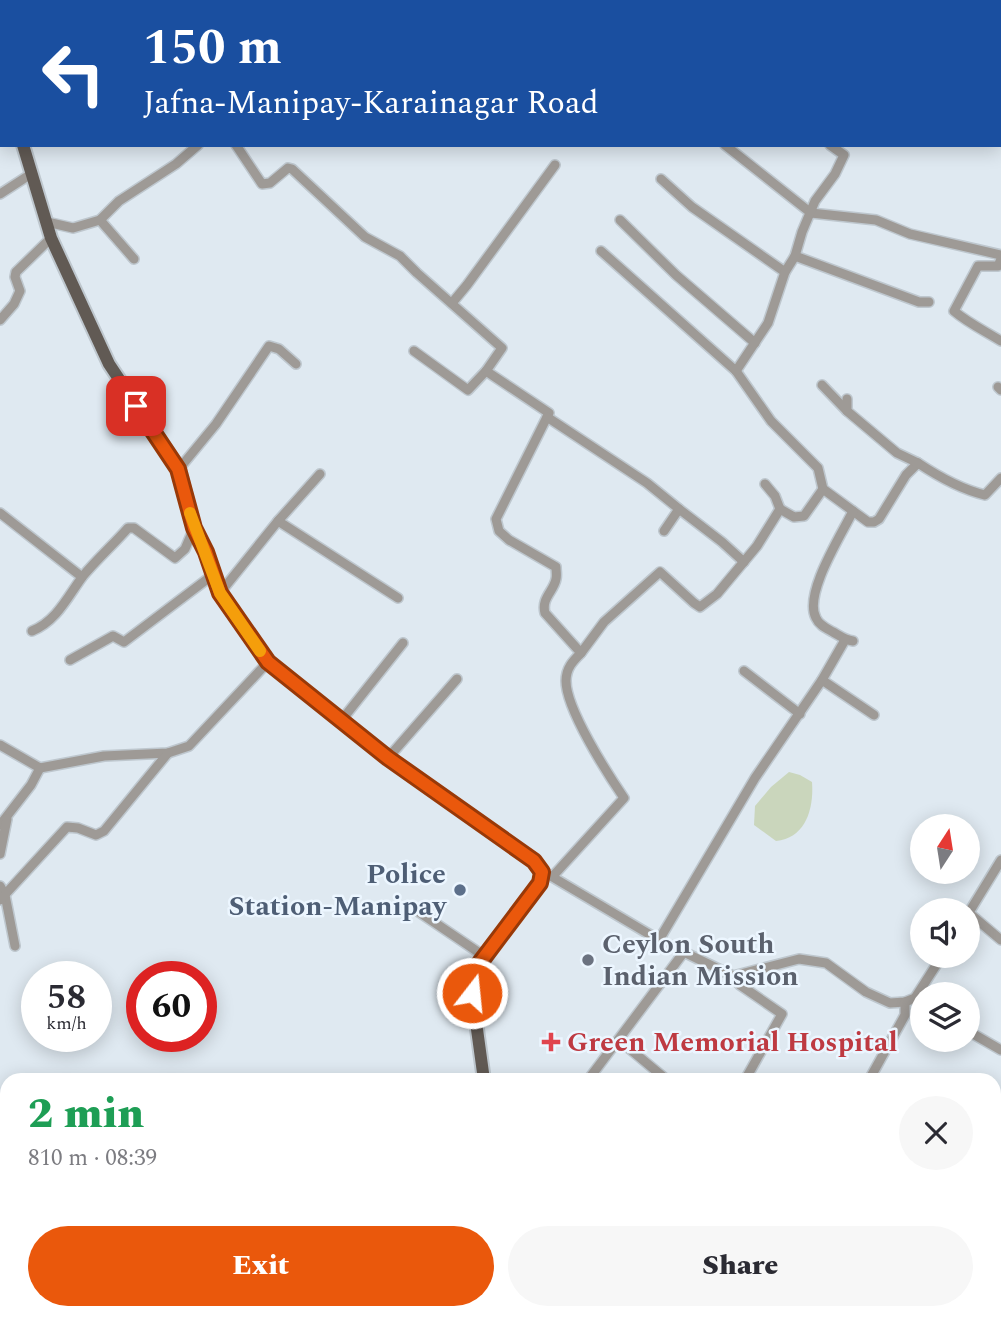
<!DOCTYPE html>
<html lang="en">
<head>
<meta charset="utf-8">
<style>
	:root { --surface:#fff; --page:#f7f7f7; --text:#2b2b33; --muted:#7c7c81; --accent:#ea580c }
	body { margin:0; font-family:Spectral,serif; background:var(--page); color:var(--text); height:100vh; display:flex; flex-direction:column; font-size:26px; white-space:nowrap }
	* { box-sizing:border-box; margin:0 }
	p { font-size:23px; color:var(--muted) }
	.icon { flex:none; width:38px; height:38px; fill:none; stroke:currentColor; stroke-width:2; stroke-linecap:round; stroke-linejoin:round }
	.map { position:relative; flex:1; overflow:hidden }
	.side { position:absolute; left:0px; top:1073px; width:1001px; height:247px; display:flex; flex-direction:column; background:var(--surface); border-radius:21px 21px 0 0; box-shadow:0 4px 18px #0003 }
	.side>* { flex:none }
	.top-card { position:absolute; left:0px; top:0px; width:1001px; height:147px; box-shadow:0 4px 18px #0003; background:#1a4fa0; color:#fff; overflow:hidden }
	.needle { width:46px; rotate:12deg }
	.fabs { position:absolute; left:910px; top:814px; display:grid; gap:14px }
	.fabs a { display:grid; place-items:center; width:70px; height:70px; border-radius:50%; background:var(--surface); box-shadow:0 4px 18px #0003; font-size:35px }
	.speed { position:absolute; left:21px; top:961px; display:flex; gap:14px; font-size:35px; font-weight:700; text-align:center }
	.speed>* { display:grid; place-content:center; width:91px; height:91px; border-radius:50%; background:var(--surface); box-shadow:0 4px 18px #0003; line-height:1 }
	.speed small { font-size:18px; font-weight:400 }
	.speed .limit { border:10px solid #d22; background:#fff; color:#111 }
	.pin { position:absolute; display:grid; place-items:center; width:60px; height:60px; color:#fff; margin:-30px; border-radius:14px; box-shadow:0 4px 10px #0006 }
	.me { position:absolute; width:77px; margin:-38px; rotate:16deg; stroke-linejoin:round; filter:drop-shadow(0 0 5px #0008) }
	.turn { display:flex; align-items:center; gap:24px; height:147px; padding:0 28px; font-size:32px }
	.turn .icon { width:91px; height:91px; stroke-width:2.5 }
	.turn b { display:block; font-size:49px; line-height:60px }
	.round { display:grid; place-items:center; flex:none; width:74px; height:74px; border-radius:37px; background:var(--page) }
	.headline { display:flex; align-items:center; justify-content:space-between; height:119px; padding:0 28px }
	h1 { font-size:42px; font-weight:800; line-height:52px; color:#1e9e55 }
	.cta { display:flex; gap:14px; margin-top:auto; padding:14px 28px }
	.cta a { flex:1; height:80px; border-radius:42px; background:var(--accent); color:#fff; font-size:28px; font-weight:800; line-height:80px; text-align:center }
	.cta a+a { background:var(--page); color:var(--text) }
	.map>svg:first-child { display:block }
	.green { fill:#cad6bc }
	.water { fill:#aec3df }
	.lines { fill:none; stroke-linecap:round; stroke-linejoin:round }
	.minor-casing { stroke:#bec7ce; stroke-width:12 }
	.major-casing { stroke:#bec7ce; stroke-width:16 }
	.minor { stroke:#9e9a96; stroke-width:9 }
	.major { stroke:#615a54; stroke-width:12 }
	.route-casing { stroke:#983908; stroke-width:18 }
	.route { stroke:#ea580c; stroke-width:12 }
	.slow { stroke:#f59e0b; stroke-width:12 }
	.service-dot { fill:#5c6f8a; stroke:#ecf6ff; stroke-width:2.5 }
	.worship-dot { fill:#6b7280; stroke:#ecf6ff; stroke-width:2.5 }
	.health-dot { fill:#e0444e; stroke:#ecf6ff; stroke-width:2.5 }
	.labels { text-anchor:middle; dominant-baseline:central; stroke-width:5; stroke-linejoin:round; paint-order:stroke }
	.service-label { font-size:28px; font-weight:bold; fill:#4e5e75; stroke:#ecf6ff; text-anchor:end }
	.worship-label { font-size:28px; font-weight:bold; fill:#5b616d; stroke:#ecf6ff; text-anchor:start }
	.health-label { font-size:28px; font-weight:bold; fill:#be3a42; stroke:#ecf6ff; text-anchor:start }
</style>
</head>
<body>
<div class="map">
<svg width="1001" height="1319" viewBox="0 0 1001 1319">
	<rect width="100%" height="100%" fill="#dfe9f1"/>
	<!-- green -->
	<path class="green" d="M789 772 800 775 812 782C814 808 806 838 776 841L754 825 755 806 771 787Z"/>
	<!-- water -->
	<polygon class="water" points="400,0 628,0 405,2"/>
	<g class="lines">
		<defs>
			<g id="minor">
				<polyline points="777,0 780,2"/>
				<polyline points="999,98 1001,100"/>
				<polyline points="0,100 2,98"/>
				<polyline points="236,145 262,184 270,183 288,168 292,169 365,237 400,256 417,273 502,348 486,371 468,390 414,351"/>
				<polyline points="725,145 811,213 876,220 910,234 1001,255"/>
				<polyline points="661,179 692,207 785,272"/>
				<polyline points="0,194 31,174"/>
				<polyline points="100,220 134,259"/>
				<polyline points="620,220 676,275 755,343"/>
				<polyline points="47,222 73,228 100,220 119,201 176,164 198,145"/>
				<path d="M601 251 736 371 771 421 818 468 823 489 868 522H874L879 519 906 475 918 463C939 477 960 489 985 495L1001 478"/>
				<polyline points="795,256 919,302 929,302"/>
				<path d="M1001 259 998 266H978L954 311C968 323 985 331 1001 341"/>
				<polyline points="452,303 467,285 555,165"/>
				<polyline points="0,320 14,304 20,291 15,277 16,272 51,238"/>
				<path d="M486 371 549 413 496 519 499 531 509 540 556 567C556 571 557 575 556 579 554 591 541 598 545 613L581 653C573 661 566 668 566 681 566 709 607 773 624 798L553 876"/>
				<polyline points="736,371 768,323 785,272 795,256 802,232 815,201 835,174 844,155 830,145"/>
				<polyline points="822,385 847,411"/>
				<polyline points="998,387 1001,390"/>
				<polyline points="847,399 847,411 897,453 918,463"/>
				<polyline points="547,417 647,483 679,509 664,531"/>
				<polyline points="179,469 216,424 269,346 279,349 296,364"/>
				<polyline points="765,484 775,496 780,509"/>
				<polyline points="679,509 722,542 744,562"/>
				<polyline points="0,513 82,577"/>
				<polyline points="278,521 320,474"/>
				<polyline points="220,593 278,521 398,598"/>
				<path d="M32 631C57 621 68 596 83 576 97 559 114 544 128 528H134L175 558 185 549 194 528"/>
				<path d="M853 641C845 640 840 636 833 632 826 628 819 625 816 618 803 594 842 534 853 511"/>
				<polyline points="581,653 604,622 660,572 694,603 700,607 717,594 757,546 780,509 794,517 804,516 823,489"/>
				<polyline points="70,660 113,636 124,642 214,574"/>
				<polyline points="744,671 800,714"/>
				<polyline points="822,680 874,715"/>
				<polyline points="341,721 403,643"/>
				<polyline points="0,745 40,768 104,756 168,753 189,746 268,662"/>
				<polyline points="388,758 457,679"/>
				<polyline points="0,825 31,785 40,768"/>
				<polyline points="0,854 7,819"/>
				<polyline points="549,875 659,940 733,976 799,959 826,963 866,992 890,1003 905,1002 915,998 942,956"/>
				<polyline points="0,886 5,895 15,946"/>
				<polyline points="0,900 67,827 78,828 96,835 104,831 168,753"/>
				<polyline points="413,908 484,956"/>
				<polyline points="969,913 1001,940"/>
				<polyline points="968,914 1001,860"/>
				<polyline points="659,940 755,778 822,680 845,640"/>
				<polyline points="733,976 740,985 782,1014 745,1080"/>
				<polyline points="968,1031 1001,1050"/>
				<polyline points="619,1040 667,1080"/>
				<polyline points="588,1080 684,952"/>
				<polyline points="869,1080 905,1015 905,1002"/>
				<polyline points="994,1160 1001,1165"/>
				<polyline points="994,1190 1001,1184"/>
				<polyline points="686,1312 700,1319"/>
				<polyline points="975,1312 987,1319"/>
				<polyline points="235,1314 240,1319"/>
				<polyline points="837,1319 839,1312"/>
			</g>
			<g id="major">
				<polyline points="0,74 2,78"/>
				<polyline points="23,145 51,238 109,364 179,469 194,528 206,552 220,593 268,662 388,758 534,861 542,872 540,883 479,964 472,993 484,1080"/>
				<polyline points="461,1319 464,1312"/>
			</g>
		</defs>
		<!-- minor casing -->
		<use href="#minor" class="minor-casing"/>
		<!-- major casing -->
		<use href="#major" class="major-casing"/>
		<!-- minor -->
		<use href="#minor" class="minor"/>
		<!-- major -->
		<use href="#major" class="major"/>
	</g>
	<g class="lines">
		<defs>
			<polyline id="route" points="136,406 178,469 194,528 206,552 220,593 268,662 388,758 534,861 542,872 540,883 479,964 472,993"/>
		</defs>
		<!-- route casing -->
		<use href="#route" class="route-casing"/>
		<!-- route -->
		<use href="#route" class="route"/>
		<!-- slow -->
		<polyline class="slow" points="190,513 220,593 260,651"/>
	</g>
	<!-- markers -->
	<circle class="service-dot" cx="460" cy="890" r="7"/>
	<circle class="worship-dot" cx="588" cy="960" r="7"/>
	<path class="health-dot" d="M547.5 1031.5h7v7h7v7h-7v7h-7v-7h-7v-7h7z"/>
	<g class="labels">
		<!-- service labels -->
		<g class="service-label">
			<text x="446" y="874">Police<tspan x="446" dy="32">Station-Manipay</tspan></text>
		</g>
		<!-- worship labels -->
		<g class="worship-label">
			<text x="602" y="944">Ceylon South<tspan x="602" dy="32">Indian Mission</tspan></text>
		</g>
		<!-- health labels -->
		<g class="health-label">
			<text x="567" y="1042">Green Memorial Hospital</text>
		</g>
	</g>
</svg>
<div class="fabs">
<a><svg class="needle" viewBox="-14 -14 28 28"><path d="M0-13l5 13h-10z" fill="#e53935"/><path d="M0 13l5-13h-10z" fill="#7c7c81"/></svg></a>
<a><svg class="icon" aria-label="sound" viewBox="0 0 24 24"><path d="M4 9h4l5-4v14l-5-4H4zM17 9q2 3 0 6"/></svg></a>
<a><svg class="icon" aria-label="layers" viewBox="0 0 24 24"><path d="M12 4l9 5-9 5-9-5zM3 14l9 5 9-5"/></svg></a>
</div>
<div class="speed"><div>58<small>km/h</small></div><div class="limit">60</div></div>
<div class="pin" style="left:136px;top:406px;background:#d93025"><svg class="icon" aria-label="arrive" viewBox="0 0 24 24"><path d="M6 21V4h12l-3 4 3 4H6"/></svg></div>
<svg class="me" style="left:472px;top:993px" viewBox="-20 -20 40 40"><circle r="17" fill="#ea580c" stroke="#fff" stroke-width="3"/><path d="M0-11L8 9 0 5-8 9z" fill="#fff"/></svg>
<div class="top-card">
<div class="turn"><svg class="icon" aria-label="left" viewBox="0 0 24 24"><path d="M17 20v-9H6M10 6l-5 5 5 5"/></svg><div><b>150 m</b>Jafna-Manipay-Karainagar Road</div></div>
</div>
<section class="side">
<div class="headline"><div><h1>2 min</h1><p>810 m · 08:39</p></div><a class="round"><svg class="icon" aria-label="close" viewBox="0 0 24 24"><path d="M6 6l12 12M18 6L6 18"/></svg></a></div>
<div class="cta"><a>Exit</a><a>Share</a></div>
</section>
</div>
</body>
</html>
